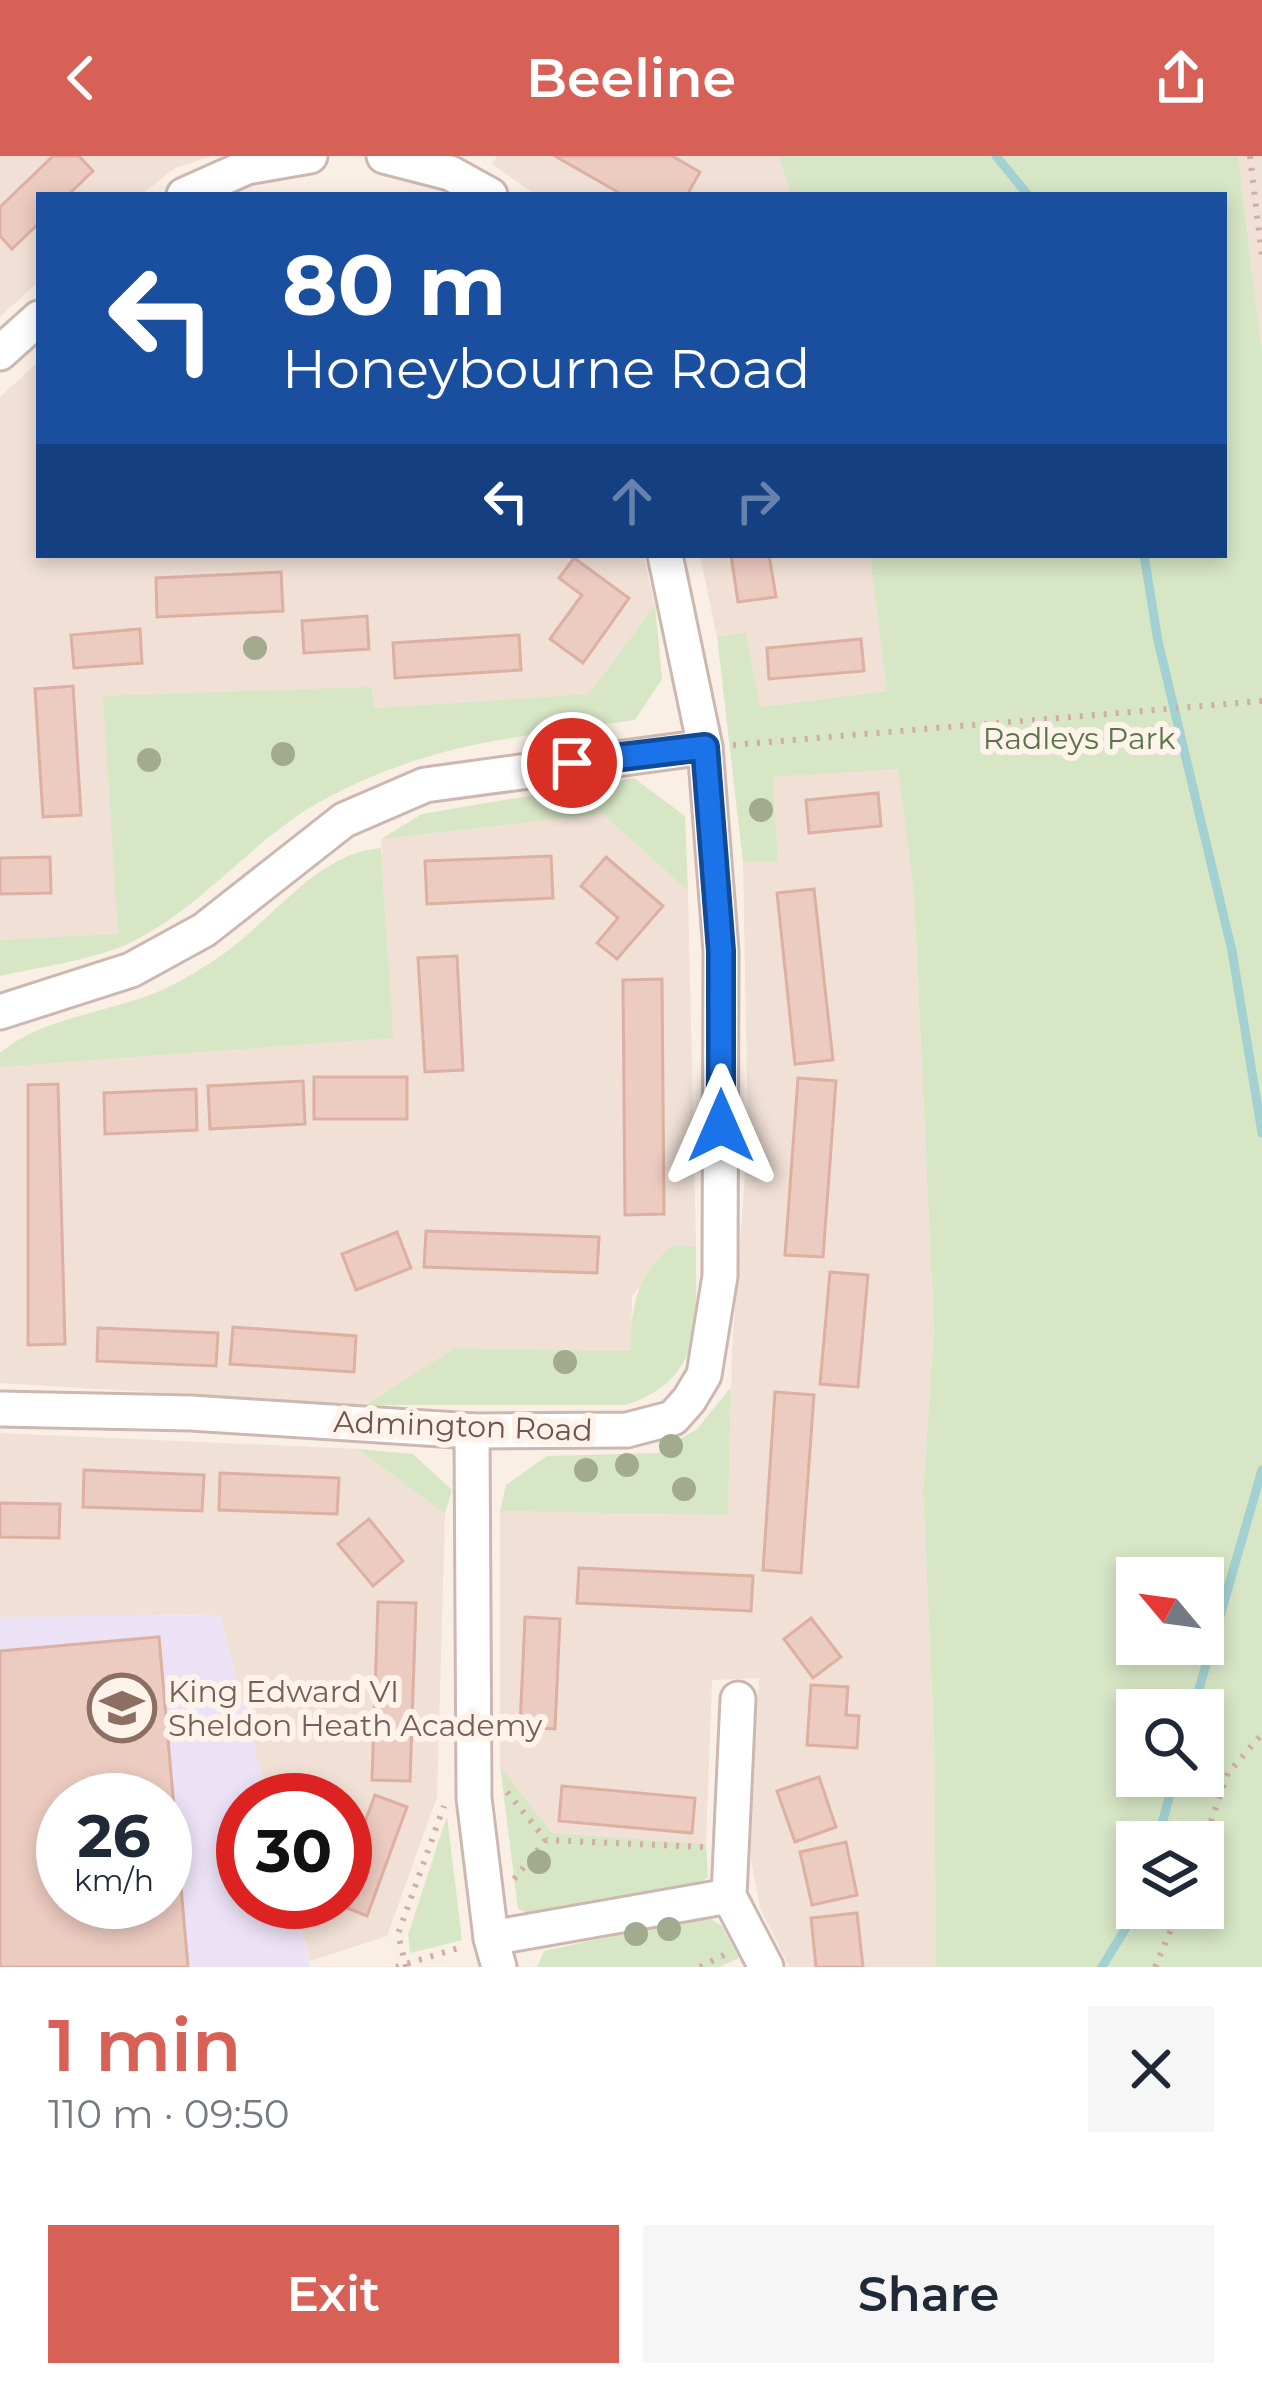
<!DOCTYPE html>
<html lang="en">
<head>
<meta charset="utf-8">
<style>
	:root { --surface:#fff; --page:#f6f6f7; --text:#1f2937; --muted:#747a83; --accent:#d76157 }
	body { margin:0; font-family:Montserrat,sans-serif; background:var(--page); color:var(--text); height:100vh; display:flex; flex-direction:column; font-size:45px; white-space:nowrap }
	* { box-sizing:border-box; margin:0 }
	p { font-size:39px; color:var(--muted) }
	.icon { flex:none; width:66px; height:66px; fill:none; stroke:currentColor; stroke-width:2; stroke-linecap:round; stroke-linejoin:round }
	.map { position:relative; height:1811px; overflow:hidden }
	.drawer { display:flex; flex-direction:column; background:var(--surface); flex:1 }
	.drawer>* { flex:none }
	.banner { position:absolute; left:36px; top:36px; width:1191px; height:366px; border-radius:0px; box-shadow:0 6px 18px #0003; background:#1a4fa0; color:#fff; overflow:hidden }
	.needle { width:78px; rotate:299deg }
	.tools { position:absolute; left:1116px; top:1401px; display:grid; gap:24px }
	.tools a { display:grid; place-items:center; width:108px; height:108px; border-radius:0px; background:var(--surface); box-shadow:0 6px 18px #0003; font-size:60px }
	.speed { position:absolute; left:36px; top:1617px; display:flex; gap:24px; font-size:60px; font-weight:700; text-align:center }
	.speed>* { display:grid; place-content:center; width:156px; height:156px; border-radius:50%; background:var(--surface); box-shadow:0 6px 18px #0003; line-height:1 }
	.speed small { font-size:30px; font-weight:400 }
	.speed .limit { border:18px solid #d22; background:#fff; color:#111 }
	.pin { position:absolute; display:grid; place-items:center; width:102px; height:102px; color:#fff; margin:-51px; border:6px solid #fff; border-radius:50%; box-shadow:0 3px 12px #0007 }
	.me { position:absolute; width:132px; margin:-66px; rotate:0deg; stroke-linejoin:round; filter:drop-shadow(0 0 9px #0008) }
	.turn { display:flex; align-items:center; gap:42px; height:252px; padding:0 48px; font-size:54px }
	.turn .icon { width:156px; height:156px; stroke-width:2.5 }
	.turn b { display:block; font-size:84px; line-height:102px }
	.lanes { display:flex; align-items:center; height:114px; padding:0 48px; background:#0003; justify-content:center; gap:60px; direction:ltr }
	.lanes .off { opacity:.35 }
	.round { display:grid; place-items:center; flex:none; width:126px; height:126px; border-radius:0px; background:var(--page) }
	.summary { display:flex; align-items:center; justify-content:space-between; height:204px; padding:0 48px }
	h1 { font-size:72px; font-weight:600; line-height:90px; color:var(--accent) }
	.action { display:flex; gap:24px; margin-top:auto; padding:24px 48px }
	.action a { flex:1; height:138px; border-radius:0px; background:var(--accent); color:#fff; font-size:48px; font-weight:600; line-height:138px; text-align:center }
	.action a+a { background:var(--page); color:var(--text) }
	header { display:flex; justify-content:space-between; align-items:center; height:156px; padding:0 48px; background:var(--accent); color:#fff; font-size:54px; font-weight:600 }
	.map>svg:first-child { display:block }
	.residential { fill:#f0e0d5 }
	.education { fill:#ece2f6; fill-rule:evenodd }
	.green { fill:#d7e6c5; fill-rule:evenodd }
	.lines { fill:none; stroke-linecap:round; stroke-linejoin:round }
	.stream { stroke:#a3d1d2; stroke-width:9 }
	.building { fill:#eccbc0; stroke:#ddb0a2; stroke-width:3; fill-rule:evenodd }
	.minor-casing { stroke:#ccb8b0; stroke-width:39 }
	.path { stroke:#d1aea3; stroke-width:6; stroke-dasharray:3 9; stroke-linecap:butt }
	.minor { stroke:#fff; stroke-width:33 }
	.tree { fill:#a3ab8e }
	.route-casing { stroke:#114b97; stroke-width:30 }
	.route { stroke:#1a73e8; stroke-width:21 }
	.labels { text-anchor:middle; dominant-baseline:central; stroke-width:12; stroke-linejoin:round; paint-order:stroke }
	.park-label { font-size:30px; fill:#5b7447; stroke:#fdf3eb }
	.street-label { font-size:30px; fill:#70544d; stroke:#fdf3eb }
	.education-label { font-size:30px; fill:#785e54; stroke:#fdf3eb; text-anchor:start }
</style>
</head>
<body>
<header><svg class="icon" aria-label="back" viewBox="0 0 24 24"><path d="M15 5l-7 7 7 7"/></svg>Beeline<svg class="icon" aria-label="share" viewBox="0 0 24 24"><path d="M12 15V3M7 8l5-5 5 5M5 13v7h14v-7"/></svg></header>
<div class="map">
<svg width="1262" height="1811" viewBox="0 0 1262 1811">
	<rect width="100%" height="100%" fill="#faefe5"/>
	<!-- residential -->
	<g class="residential">
		<polygon points="0,0 211,0 175,12 141,39 39,39 39,125 0,161"/>
		<polygon points="497,0 778,0 792,39 536,39 492,8"/>
		<polygon points="1238,0 1262,0 1262,199"/>
		<polygon points="39,205 39,399 643,399 655,449 589,538 374,552 372,531 118,779 0,784 0,241"/>
		<polygon points="700,399 870,399 888,535 760,551 746,478 717,481"/>
		<polygon points="898,612 914,739 934,1174 923,1335 934,1581 936,1811 789,1811 760,1752 748,1688 759,1522 712,1524 706,1688 552,1677 500,1610 500,1355 728,1359 732,1195 748,978 743,706 778,704 773,621"/>
		<polygon points="603,658 688,735 696,1090 671,1090 632,1140 631,1195 456,1192 364,1249 0,1227 0,911 392,882 381,683"/>
		<polygon points="0,1277 358,1293 445,1358 437,1641 387,1780 310,1805 294,1746 345,1746 345,1644 268,1644 220,1459 0,1461"/>
	</g>
	<!-- education -->
	<path class="education" d="M220 1459 268 1644H243V1746H294L311 1811H0V1461ZM63 1644H165V1746H63Z"/>
	<!-- green -->
	<g class="green">
		<path d="M778 0H1238L1262 199V1811H936L934 1581 923 1335 934 1174 914 739 898 613 773 621 778 705 743 706 717 481 746 477 760 551 887 535 870 399H1224V39H792ZM1137 1422H1203V1488H1137ZM1137 1554H1203V1620H1137ZM1137 1686H1203V1752H1137Z"/>
		<path d="M655 449 662 523 635 564C517 581 425 587 318 647 249 686 199 756 125 789 87 805 40 811 0 820V784L118 778 103 540 372 531 374 552 589 538Z"/>
		<polygon points="634,622 685,660 688,735 603,658 381,683 422,658"/>
		<path d="M381 692 393 882 0 911V897C38 864 101 857 147 840 170 832 193 818 213 805 268 771 314 697 381 692Z"/>
		<path d="M671 1090H696C695 1161 708 1222 626 1249H365L455 1192 630 1195C632 1148 635 1123 671 1090Z"/>
		<polygon points="731,1231 728,1359 500,1355 506,1329 547,1300 658,1297 697,1273"/>
		<polygon points="358,1293 413,1298 452,1334 445,1358"/>
		<polygon points="500,1610 552,1677 706,1688 708,1721 690,1734 535,1760 518,1753"/>
		<polygon points="447,1660 462,1784 410,1797 408,1779"/>
		<polygon points="705,1760 721,1769 739,1802 719,1811 537,1811 544,1795"/>
	</g>
	<g class="lines">
		<!-- stream -->
		<g class="stream">
			<polyline points="996,0 1028,39"/>
			<polyline points="1144,399 1158,485 1232,795 1262,977"/>
			<polyline points="1193,1554 1262,1314"/>
			<polyline points="1157,1686 1175,1620"/>
			<polyline points="1102,1811 1138,1752"/>
		</g>
	</g>
	<!-- building -->
	<g class="building">
		<polygon points="53,0 79,0 93,15 68,39 39,39 39,67 12,93 0,80 0,51"/>
		<polygon points="555,0 672,0 700,16 687,39 623,39"/>
		<polygon points="731,399 769,399 776,441 738,446"/>
		<polygon points="574,402 629,442 583,507 550,483 582,439 559,422"/>
		<polygon points="281,416 283,455 157,461 156,422"/>
		<polygon points="367,460 369,493 304,497 302,465"/>
		<polygon points="140,473 142,507 74,512 71,479"/>
		<polygon points="519,479 521,514 395,522 393,487"/>
		<polygon points="861,483 864,515 769,523 767,492"/>
		<polygon points="73,530 81,659 43,661 35,533"/>
		<polygon points="878,637 881,670 809,677 806,644"/>
		<polygon points="551,700 553,742 427,748 425,705"/>
		<polygon points="50,701 51,737 0,738 0,702"/>
		<polygon points="606,701 663,750 617,803 597,787 618,762 581,730"/>
		<polygon points="814,733 833,904 795,908 777,737"/>
		<polygon points="457,800 463,914 425,916 418,802"/>
		<polygon points="662,823 664,1058 625,1059 623,824"/>
		<rect x="314" y="921" width="93" height="42"/>
		<polygon points="798,922 836,925 823,1101 785,1099"/>
		<polygon points="303,925 305,968 210,973 208,930"/>
		<polygon points="58,928 65,1188 28,1189 28,929"/>
		<polygon points="196,933 197,974 105,978 104,937"/>
		<polygon points="426,1075 599,1081 597,1117 424,1111"/>
		<polygon points="397,1076 411,1112 356,1134 342,1098"/>
		<polygon points="830,1116 868,1119 858,1231 820,1228"/>
		<polygon points="233,1171 356,1180 354,1216 230,1208"/>
		<polygon points="98,1172 218,1177 216,1210 97,1205"/>
		<polygon points="775,1236 814,1239 801,1417 763,1414"/>
		<polygon points="84,1314 204,1319 202,1355 83,1351"/>
		<polygon points="220,1317 339,1322 337,1358 219,1354"/>
		<polygon points="0,1347 60,1348 59,1382 0,1381"/>
		<polygon points="369,1363 403,1405 373,1430 338,1388"/>
		<polygon points="579,1412 753,1420 751,1455 577,1447"/>
		<polygon points="378,1446 416,1447 410,1625 372,1624"/>
		<polygon points="525,1461 560,1463 555,1573 520,1571"/>
		<polygon points="811,1462 841,1501 813,1522 784,1483"/>
		<path d="M159 1481 188 1811H0V1495ZM63 1644H165V1746H63Z"/>
		<polygon points="811,1529 848,1531 846,1559 859,1560 857,1592 807,1589"/>
		<polygon points="819,1621 836,1671 795,1686 777,1635"/>
		<polygon points="562,1630 695,1642 692,1677 559,1665"/>
		<polygon points="375,1639 407,1651 367,1760 335,1747 345,1746 345,1719"/>
		<polygon points="846,1686 857,1739 812,1749 800,1696"/>
		<polygon points="857,1757 863,1811 816,1811 811,1762"/>
	</g>
	<g class="lines">
		<defs>
			<g id="minor">
				<polyline points="384,0 450,17 490,39"/>
				<polyline points="184,39 247,11 310,0"/>
				<polyline points="0,197 39,162"/>
				<polyline points="0,856 131,814 204,774 344,664 425,629 705,591"/>
				<polyline points="0,1253 191,1257 472,1275 627,1274 673,1262 689,1244 704,1219 720,1120 721,795 705,591 665,399"/>
				<polyline points="472,1275 474,1642 491,1782 499,1811"/>
				<polyline points="738,1543 729,1740 766,1811"/>
				<polyline points="491,1782 729,1740"/>
			</g>
		</defs>
		<!-- minor casing -->
		<use href="#minor" class="minor-casing"/>
		<!-- path -->
		<g class="path">
			<polyline points="1250,0 1262,101"/>
			<polyline points="733,589 1262,545"/>
			<polyline points="507,1636 546,1684 704,1691"/>
			<polyline points="1203,1688 1228,1617 1262,1578"/>
			<polyline points="514,1723 546,1684"/>
			<polyline points="396,1811 462,1791"/>
			<polyline points="406,1811 398,1778 444,1650"/>
			<polyline points="700,1811 728,1797"/>
			<polyline points="1155,1811 1180,1752"/>
		</g>
		<!-- minor -->
		<use href="#minor" class="minor"/>
	</g>
	<!-- trees -->
	<g class="tree">
		<circle cx="255" cy="492" r="12"/>
		<circle cx="283" cy="598" r="12"/>
		<circle cx="149" cy="604" r="12"/>
		<circle cx="761" cy="654" r="12"/>
		<circle cx="565" cy="1206" r="12"/>
		<circle cx="671" cy="1290" r="12"/>
		<circle cx="627" cy="1309" r="12"/>
		<circle cx="586" cy="1314" r="12"/>
		<circle cx="684" cy="1333" r="12"/>
		<circle cx="539" cy="1706" r="12"/>
		<circle cx="669" cy="1773" r="12"/>
		<circle cx="636" cy="1778" r="12"/>
	</g>
	<g class="lines">
		<defs>
			<polyline id="route" points="572,607 705,591 721,795 721,970"/>
		</defs>
		<!-- route casing -->
		<use href="#route" class="route-casing"/>
		<!-- route -->
		<use href="#route" class="route"/>
	</g>
	<!-- icons -->
	<defs>
		<symbol id="school-ring" viewBox="-11 -11 22 22"><circle r="9.5" fill="#fdf3eb" stroke="#8d6e63" stroke-width="1.5"/><path d="M0-5L7-2L0 1L-7-2ZM-4 1L0 2.5L4 1V4Q0 6-4 4Z" fill="#8d6e63"/></symbol>
	</defs>
	<g fill-rule="evenodd">
		<use href="#school-ring" x="84" y="1514" width="76" height="76"/>
	</g>
	<g class="labels">
		<!-- park labels -->
		<g class="park-label">
			<text x="1079" y="582">Radleys Park</text>
		</g>
		<!-- street labels -->
		<g class="street-label">
			<text transform="translate(463 1270) rotate(2)">Admington Road</text>
		</g>
		<!-- education labels -->
		<g class="education-label">
			<text x="168" y="1535">King Edward VI<tspan x="168" dy="34">Sheldon Heath Academy</tspan></text>
		</g>
	</g>
</svg>
<div class="tools">
<a><svg class="needle" viewBox="-14 -14 28 28"><path d="M0-13l5 13h-10z" fill="#e53935"/><path d="M0 13l5-13h-10z" fill="#747a83"/></svg></a>
<a><svg class="icon" aria-label="search" viewBox="0 0 24 24"><circle cx="10" cy="10" r="6"/><path d="M15 15l6 6"/></svg></a>
<a><svg class="icon" aria-label="layers" viewBox="0 0 24 24"><path d="M12 4l9 5-9 5-9-5zM3 14l9 5 9-5"/></svg></a>
</div>
<div class="speed"><div>26<small>km/h</small></div><div class="limit">30</div></div>
<div class="pin" style="left:572px;top:607px;background:#d93025"><svg class="icon" aria-label="arrive" viewBox="0 0 24 24"><path d="M6 21V4h12l-3 4 3 4H6"/></svg></div>
<svg class="me" style="left:721px;top:970px" viewBox="-20 -20 40 40"><path d="M0-17L14 15 0 8-14 15z" fill="#1a73e8" stroke="#fff" stroke-width="4"/></svg>
<div class="banner">
<div class="turn"><svg class="icon" aria-label="left" viewBox="0 0 24 24"><path d="M17 20v-9H6M10 6l-5 5 5 5"/></svg><div><b>80 m</b>Honeybourne Road</div></div>
<div class="lanes"><svg class="icon" aria-label="left" viewBox="0 0 24 24"><path d="M17 20v-9H6M10 6l-5 5 5 5"/></svg><svg class="icon off" aria-label="ahead" viewBox="0 0 24 24"><path d="M12 20V5M6 11l6-6 6 6"/></svg><svg class="icon off" aria-label="right" viewBox="0 0 24 24"><path d="M7 20v-9h11M14 6l5 5-5 5"/></svg></div>
</div>
</div>
<section class="drawer">
<div class="summary"><div><h1>1 min</h1><p>110 m · 09:50</p></div><a class="round"><svg class="icon" aria-label="close" viewBox="0 0 24 24"><path d="M6 6l12 12M18 6L6 18"/></svg></a></div>
<div class="action"><a>Exit</a><a>Share</a></div>
</section>
</body>
</html>
